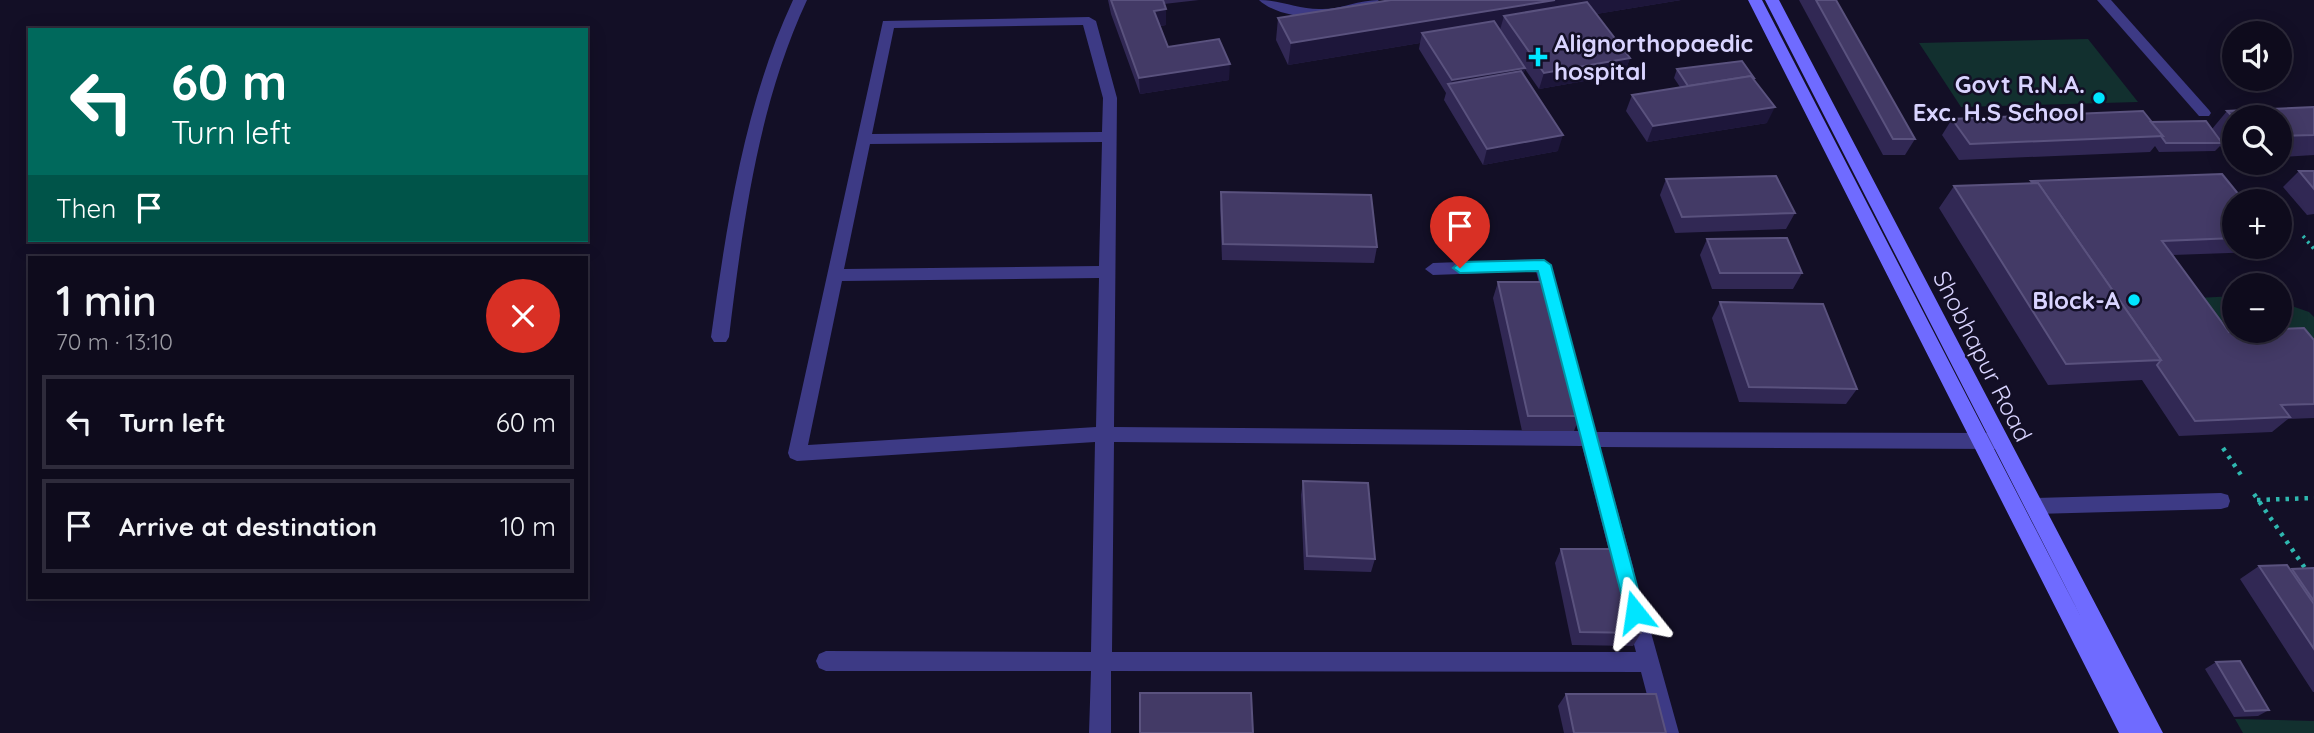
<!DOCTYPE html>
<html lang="en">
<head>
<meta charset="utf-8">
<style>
	:root { --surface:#0e0b1c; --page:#171425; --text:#f1f3f6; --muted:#9b9ba3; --line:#2e2b3b }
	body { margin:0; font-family:Quicksand,sans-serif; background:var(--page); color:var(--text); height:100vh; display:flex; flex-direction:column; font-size:26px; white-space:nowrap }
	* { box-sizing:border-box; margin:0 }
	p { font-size:23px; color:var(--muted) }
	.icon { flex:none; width:38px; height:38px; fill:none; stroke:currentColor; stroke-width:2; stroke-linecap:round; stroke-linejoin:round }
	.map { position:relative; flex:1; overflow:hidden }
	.drawer { position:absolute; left:28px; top:256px; width:560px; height:343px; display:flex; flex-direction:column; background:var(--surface); border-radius:0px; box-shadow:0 4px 18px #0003,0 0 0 2px var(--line) }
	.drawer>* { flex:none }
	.top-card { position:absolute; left:28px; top:28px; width:560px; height:214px; border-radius:0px; box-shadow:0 4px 18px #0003,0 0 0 2px var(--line); background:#00695c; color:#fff; overflow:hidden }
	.tools { position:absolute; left:2222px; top:21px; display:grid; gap:14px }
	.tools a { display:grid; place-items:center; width:70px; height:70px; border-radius:50%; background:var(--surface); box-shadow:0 4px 18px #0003,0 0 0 2px var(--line); font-size:35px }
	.pin { position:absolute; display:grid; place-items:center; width:60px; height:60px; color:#fff; margin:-72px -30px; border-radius:50% 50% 50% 0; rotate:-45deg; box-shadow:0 0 7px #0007 }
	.pin .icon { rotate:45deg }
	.me { position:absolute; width:77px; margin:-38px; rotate:345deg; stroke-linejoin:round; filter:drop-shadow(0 0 5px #0008) }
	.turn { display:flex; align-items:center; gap:24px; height:147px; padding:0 28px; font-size:32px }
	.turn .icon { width:91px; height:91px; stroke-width:2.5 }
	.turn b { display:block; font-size:49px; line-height:60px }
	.then { display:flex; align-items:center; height:66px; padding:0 28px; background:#0003; gap:14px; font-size:26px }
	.round { display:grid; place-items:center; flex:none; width:74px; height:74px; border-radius:37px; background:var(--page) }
	.head { display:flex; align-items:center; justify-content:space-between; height:119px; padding:0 28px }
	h1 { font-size:42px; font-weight:600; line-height:52px }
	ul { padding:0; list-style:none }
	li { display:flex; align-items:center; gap:21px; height:94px; margin:0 14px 10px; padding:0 14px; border:4px solid var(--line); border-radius:0px }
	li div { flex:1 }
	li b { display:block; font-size:26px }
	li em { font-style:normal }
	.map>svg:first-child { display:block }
	.green { fill:#12302f }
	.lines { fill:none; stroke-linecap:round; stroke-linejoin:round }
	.path-far1 { stroke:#2fb8b0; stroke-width:3.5; stroke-dasharray:2.5 4.5; stroke-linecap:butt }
	.path { stroke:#2fb8b0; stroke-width:4.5; stroke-dasharray:3.5 6; stroke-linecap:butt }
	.lane { fill:#3d3a85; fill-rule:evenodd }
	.street { fill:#3d3a85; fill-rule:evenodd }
	.secondary { fill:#6f6bff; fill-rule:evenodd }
	.wall { fill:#312854 }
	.shaded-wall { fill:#1d163a }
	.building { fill:#433a66; stroke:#5a527e; stroke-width:2 }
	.route { fill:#00e5ff; stroke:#0095a6; stroke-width:2 }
	.poi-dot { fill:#00e5ff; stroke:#130f26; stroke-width:2.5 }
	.labels { text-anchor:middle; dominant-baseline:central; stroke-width:5; stroke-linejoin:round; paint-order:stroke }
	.poi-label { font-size:24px; font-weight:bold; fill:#d9d4ff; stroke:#130f26; text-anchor:end }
	.street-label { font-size:24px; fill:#d9d4ff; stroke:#130f26 }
</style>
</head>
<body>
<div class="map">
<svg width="2314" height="733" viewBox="0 0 2314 733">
	<rect width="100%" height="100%" fill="#130f26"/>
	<!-- green -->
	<g class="green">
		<polygon points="2088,39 2138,102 1961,107 1919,43"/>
		<polygon points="2235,296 2235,331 2280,331 2280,302 2309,312 2314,317 2314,359 2213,347 2179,299"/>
		<polygon points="2235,719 2314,721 2314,733 2243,733"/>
	</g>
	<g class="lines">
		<!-- path-far1 -->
		<polyline class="path-far1" points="2303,236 2314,249"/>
		<!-- path -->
		<g class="path">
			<polyline points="2223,448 2241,475"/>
			<polyline points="2254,494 2307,571"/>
			<polyline points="2257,500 2314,498"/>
		</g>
		<!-- lane -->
		<g class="lane">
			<path d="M793 0H807C758 105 743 223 729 337L726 342H714L711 337C727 223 744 105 793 0Z"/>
			<path d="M1259 0C1280 0 1298 9 1319 9 1340 10 1358 0 1379 0 1355 24 1283 23 1259 0Z"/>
			<polygon points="2097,0 2111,0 2209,110 2211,113 2209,116 2199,116"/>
			<polygon points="2221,493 2228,495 2230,501 2228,507 2221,509 2035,514 2028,512 2026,506 2028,500 2035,498"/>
		</g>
		<!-- street -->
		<path class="street" d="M1089 17 1096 21 1117 98 1114 427 1578 431 1536 271 1433 275 1425 269 1433 263 1543 259 1551 265 1596 432 1995 433 2001 436 2004 441 2001 446 1995 449 1600 447 1634 570 1631 576 1624 579 1617 576 1614 570 1582 446 1114 442 1112 652H1636L1625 611 1628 605 1635 602 1642 605 1645 611 1679 733H1657L1641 672 1111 671V733H1089L1091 671H826L819 668 816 661 819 654 826 651 1091 652 1095 442 797 461 790 458 788 453 883 21ZM1083 25 1103 98 1102 132 872 134 894 28ZM1102 142 1099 266 844 269 870 144ZM1099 278 1096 427 808 445 842 281Z"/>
		<!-- secondary -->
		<polygon class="secondary" points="1748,0 1762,0 2082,619 1765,0 1779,0 2163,733 2119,733"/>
	</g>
	<!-- wall -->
	<g class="wall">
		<polygon points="1108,0 1199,0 1164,4 1166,9 1166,25 1160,26 1168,47 1229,80 1140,94 1111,14"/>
		<polygon points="1391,0 1681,0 1596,14 1630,58 1624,74 1539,89 1525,69 1523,75 1558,151 1483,165 1444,100 1446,93 1419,49 1420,43 1288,65 1276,40 1278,18"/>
		<polygon points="1799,0 1836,0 1915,139 1905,155 1883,155"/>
		<polygon points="1677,69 1754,78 1754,80 1767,123 1647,142 1626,111 1632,95 1680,87 1674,78"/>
		<polygon points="2314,107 2314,155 2280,157 2280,117 2235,117 2235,159 2232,159 2220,146 2215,151 2159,152 2155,146 2150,152 1959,160 1942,135 1952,119 2151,122 2212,129 2227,111"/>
		<polygon points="2299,171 2314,171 2314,214 2307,215 2283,187"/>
		<polygon points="1666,179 1795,213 1786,229 1675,233 1660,195"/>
		<polygon points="2031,181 2235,201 2235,247 2263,247 2257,252 2173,255 2229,332 2314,340 2314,418 2288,419 2272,432 2179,436 2142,380 2048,385 1939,208 1954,186 2030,183"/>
		<polygon points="1221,192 1377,247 1374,263 1222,260 1220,208"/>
		<polygon points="1707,239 1802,273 1793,289 1712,289 1700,255"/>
		<polygon points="1498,282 1580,416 1574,431 1522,431 1493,298"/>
		<polygon points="1720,302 1857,389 1846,404 1739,402 1712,318"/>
		<polygon points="1303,481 1375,559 1371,572 1304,570 1301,495"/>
		<polygon points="1561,549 1641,633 1633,646 1572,645 1555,563"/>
		<polygon points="2259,566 2291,570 2314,568 2314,692 2313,692 2240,579"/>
		<polygon points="2216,662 2269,710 2258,716 2234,717 2205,669"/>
		<polygon points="1566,694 1666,733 1564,733 1558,706"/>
	</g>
	<!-- shaded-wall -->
	<g class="shaded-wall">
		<polygon points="1555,0 1681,0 1512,28 1504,16 1500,30 1428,42 1422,33 1420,43 1288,65 1291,43"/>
		<polygon points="1166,9 1166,25 1154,27 1154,11"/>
		<polygon points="1630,58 1624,74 1539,89 1544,73"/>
		<polygon points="1230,64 1229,80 1140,94 1139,78"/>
		<polygon points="1525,68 1521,84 1450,87 1452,80"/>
		<polygon points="1775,107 1767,123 1647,142 1653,126"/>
		<polygon points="1563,135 1558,151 1483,165 1487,149"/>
	</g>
	<!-- building -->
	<g class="building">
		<polygon points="1111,0 1163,0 1166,9 1154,11 1168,47 1219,39 1230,64 1139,78"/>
		<polygon points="1391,0 1555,0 1291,43 1278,18"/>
		<polygon points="1816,0 1836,0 1915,139 1893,139"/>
		<polygon points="1587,2 1630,58 1544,73 1504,16"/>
		<polygon points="1494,21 1525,68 1452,80 1422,33"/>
		<polygon points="1742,61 1754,78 1753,78 1751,76 1688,86 1677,69"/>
		<polygon points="1521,71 1563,135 1487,149 1448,84"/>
		<polygon points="1751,76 1775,107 1653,126 1632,95"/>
		<polygon points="2314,107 2314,135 2280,136 2280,117 2235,117 2235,119 2227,111"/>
		<polygon points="2143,111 2163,136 1970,144 1952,119"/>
		<polygon points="2206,121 2222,143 2166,143 2161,136 2163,136 2151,122"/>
		<polygon points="2299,171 2314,171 2314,189"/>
		<polygon points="2222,174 2244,201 2235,201 2235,238 2162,241 2229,332 2280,331 2280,329 2304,328 2314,340 2314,404 2281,405 2290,417 2195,421 2157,365 2161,360 2038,183 2033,183 2031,181"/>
		<polygon points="1776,176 1795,213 1682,217 1666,179"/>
		<polygon points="2038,183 2161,360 2066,364 1954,186"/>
		<polygon points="1221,192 1371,195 1377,247 1223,244"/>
		<polygon points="1787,238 1802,273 1720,273 1707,239"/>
		<polygon points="1498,282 1547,282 1580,416 1528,416"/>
		<polygon points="1720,302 1823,304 1857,389 1749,387"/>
		<polygon points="1303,481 1368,483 1375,559 1307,556"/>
		<polygon points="1561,549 1620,549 1641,633 1580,632"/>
		<polygon points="2287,565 2314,604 2314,649 2259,566"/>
		<polygon points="2314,568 2314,601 2292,569"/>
		<polygon points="2240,661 2269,710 2245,711 2216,662"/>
		<polygon points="1140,693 1251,693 1253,733 1140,733"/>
		<polygon points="1566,694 1656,694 1666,733 1574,733"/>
	</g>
	<!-- route -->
	<polygon class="route" points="1544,260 1551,265 1644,612 1642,618 1635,621 1629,618 1626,612 1538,271 1460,273 1453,268 1460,262"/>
	<!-- markers -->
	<g class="poi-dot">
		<path d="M1534.5 46.5h7v7h7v7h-7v7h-7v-7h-7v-7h7z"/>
		<circle cx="2099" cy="98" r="7"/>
		<circle cx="2134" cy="300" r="7"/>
	</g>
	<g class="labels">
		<!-- poi labels -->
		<g class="poi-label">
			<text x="1554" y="43" text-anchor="start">Alignorthopaedic<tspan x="1554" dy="28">hospital</tspan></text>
			<text x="2085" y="84">Govt R.N.A.<tspan x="2085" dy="28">Exc. H.S School</tspan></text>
			<text x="2120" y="300">Block-A</text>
		</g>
		<!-- street labels -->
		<g class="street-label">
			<text transform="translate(1983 356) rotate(63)">Shobhapur Road</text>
		</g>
	</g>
</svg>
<div class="tools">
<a><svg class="icon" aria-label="sound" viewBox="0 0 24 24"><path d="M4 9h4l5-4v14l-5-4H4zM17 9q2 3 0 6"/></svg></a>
<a><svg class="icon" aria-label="search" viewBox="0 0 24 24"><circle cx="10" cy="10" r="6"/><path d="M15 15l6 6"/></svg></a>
<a>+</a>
<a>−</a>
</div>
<div class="pin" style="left:1460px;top:268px;background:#d93025"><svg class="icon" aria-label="arrive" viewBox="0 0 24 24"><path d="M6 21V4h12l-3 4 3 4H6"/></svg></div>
<svg class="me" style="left:1635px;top:612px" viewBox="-20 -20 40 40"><path d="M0-17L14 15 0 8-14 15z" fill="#00e5ff" stroke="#fff" stroke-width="4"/></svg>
<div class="top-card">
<div class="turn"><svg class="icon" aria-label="left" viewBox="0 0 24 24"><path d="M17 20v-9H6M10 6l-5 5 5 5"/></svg><div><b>60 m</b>Turn left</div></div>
<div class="then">Then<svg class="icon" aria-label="arrive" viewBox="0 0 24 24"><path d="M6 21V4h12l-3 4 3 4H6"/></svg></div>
</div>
<section class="drawer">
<div class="head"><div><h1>1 min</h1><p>70 m · 13:10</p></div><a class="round" style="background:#d93025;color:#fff"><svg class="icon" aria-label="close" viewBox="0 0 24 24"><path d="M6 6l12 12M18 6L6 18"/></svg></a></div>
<ul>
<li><svg class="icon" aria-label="left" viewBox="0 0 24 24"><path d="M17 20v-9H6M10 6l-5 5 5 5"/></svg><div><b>Turn left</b></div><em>60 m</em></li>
<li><svg class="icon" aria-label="arrive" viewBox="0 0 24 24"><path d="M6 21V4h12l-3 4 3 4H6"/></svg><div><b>Arrive at destination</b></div><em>10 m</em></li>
</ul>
</section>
</div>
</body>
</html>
